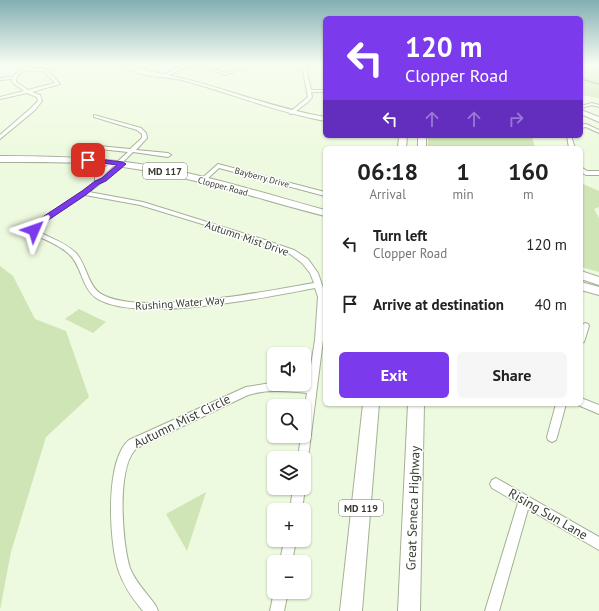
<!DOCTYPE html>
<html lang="en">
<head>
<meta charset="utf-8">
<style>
	:root { --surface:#fff; --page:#f6f6f6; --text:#222; --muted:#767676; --accent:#7c3aed }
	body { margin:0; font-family:"PT Sans",sans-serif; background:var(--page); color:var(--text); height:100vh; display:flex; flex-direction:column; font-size:15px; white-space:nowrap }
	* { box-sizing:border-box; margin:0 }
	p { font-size:13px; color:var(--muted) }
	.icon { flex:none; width:22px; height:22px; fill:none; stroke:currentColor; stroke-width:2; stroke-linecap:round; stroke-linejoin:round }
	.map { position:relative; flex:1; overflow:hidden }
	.drawer { position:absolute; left:323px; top:146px; width:260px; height:260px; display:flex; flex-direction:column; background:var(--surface); border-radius:6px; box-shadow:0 1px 3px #0004 }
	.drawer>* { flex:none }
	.banner { position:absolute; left:323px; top:16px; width:260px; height:122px; border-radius:6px; box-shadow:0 1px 3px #0004; background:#7c3aed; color:#fff; overflow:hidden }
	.fabs { position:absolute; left:267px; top:347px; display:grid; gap:8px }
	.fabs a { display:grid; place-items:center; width:44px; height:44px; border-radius:6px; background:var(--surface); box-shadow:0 1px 3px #0004; font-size:20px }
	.pin { position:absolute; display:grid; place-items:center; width:34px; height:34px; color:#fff; margin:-17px; border-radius:8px; box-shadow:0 2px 6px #0006 }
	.me { position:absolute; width:44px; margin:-22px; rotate:47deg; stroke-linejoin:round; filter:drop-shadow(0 0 3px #0008) }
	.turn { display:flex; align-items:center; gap:14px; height:84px; padding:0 16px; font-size:18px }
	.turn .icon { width:52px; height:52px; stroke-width:2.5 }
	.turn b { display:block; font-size:28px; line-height:34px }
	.lanes { display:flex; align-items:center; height:38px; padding:0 16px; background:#0003; justify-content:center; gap:20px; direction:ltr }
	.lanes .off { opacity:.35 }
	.eta { display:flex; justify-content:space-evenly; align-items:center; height:68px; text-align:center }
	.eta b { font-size:24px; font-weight:600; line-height:28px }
	.button { display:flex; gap:8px; margin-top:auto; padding:8px 16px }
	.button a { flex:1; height:46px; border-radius:6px; background:var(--accent); color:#fff; font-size:16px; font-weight:600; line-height:46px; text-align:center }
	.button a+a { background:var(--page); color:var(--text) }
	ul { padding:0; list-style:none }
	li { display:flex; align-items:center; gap:12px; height:60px; padding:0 16px }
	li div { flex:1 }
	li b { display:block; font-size:15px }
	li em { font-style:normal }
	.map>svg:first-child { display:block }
	.green { fill:#d0e5b5 }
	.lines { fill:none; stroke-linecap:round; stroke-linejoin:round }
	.stream { stroke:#89a561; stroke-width:1.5 }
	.street-casing { stroke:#a4b096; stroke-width:2 }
	.secondary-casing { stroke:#a4b096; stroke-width:2 }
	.primary-casing { stroke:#a4b096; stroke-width:2 }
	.street { fill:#fff; fill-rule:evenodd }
	.secondary { fill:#fff; fill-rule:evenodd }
	.primary { fill:#fff; fill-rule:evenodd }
	.route { fill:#7c3aed; stroke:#51269a }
	.labels { text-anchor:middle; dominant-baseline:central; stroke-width:3; stroke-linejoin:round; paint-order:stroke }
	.far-street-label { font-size:9px; fill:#373c31; stroke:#fff }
	.shield { fill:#fff; stroke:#73766f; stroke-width:1 }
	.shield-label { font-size:10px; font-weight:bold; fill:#373c31 }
	.street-label { font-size:11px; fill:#373c31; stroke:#fff }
	.near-street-label { font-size:13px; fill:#373c31; stroke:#fff }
</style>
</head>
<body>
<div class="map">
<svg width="599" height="611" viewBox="0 0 599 611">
	<rect width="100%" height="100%" fill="#eefadf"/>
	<!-- green -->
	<g class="green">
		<polygon points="581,65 585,65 586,69 599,72 599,98 581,95"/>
		<polygon points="428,136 532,136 535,148 428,148"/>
		<polygon points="581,183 599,191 599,207 594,209 599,218 599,272 581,267"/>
		<polygon points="0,266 13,276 35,319 66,331 89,397 46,437 11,552 0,610"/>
		<polygon points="79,309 106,322 93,333 65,319"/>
		<polygon points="206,492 187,551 166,514"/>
	</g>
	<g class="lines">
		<!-- stream -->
		<polyline class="stream" points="581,79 599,84"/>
		<defs>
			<g id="street">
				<path d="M30 65H35L28 68 46 69 60 84 32 92 40 95 42 101 35 110 0 139V135L31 108 38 101 37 97 27 93 0 99V97L24 91 13 83 12 79 0 80V78L13 77 19 70ZM25 70 44 71 55 83 28 90 16 82 17 76Z"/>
				<polygon points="188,65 236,65 188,67 179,70 165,77 162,76 177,68"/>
				<polygon points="245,65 249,65 249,66 225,75 206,68 209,67 225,73"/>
				<polygon points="293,65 314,65 306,67 311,90 325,90 325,92 311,92 312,97 308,102 292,114 290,114 290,112 308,97 302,67"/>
				<polygon points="592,103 599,105 599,107 592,105 581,108 581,106"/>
				<path d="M94 115 141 128 146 133 147 138 136 150 168 153 171 155 168 157 133 152 123 162 125 163V165L89 192 143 202 265 240 294 250 308 259 318 273 325 294 323 340 308 458 307 462 304 463V458H298L301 436H304V414L307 393C287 391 267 389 248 395L137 448C116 465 122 543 130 568 136 583 147 593 156 606L158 611H143C132 598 123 585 118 569 109 540 105 460 129 440L246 387 271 383 308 385 315 340 318 297 315 288C269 297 135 324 96 298 82 288 82 267 70 255 63 248 53 243 44 239 41 238 35 236 33 234 33 233 31 229 31 228L43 218 95 183V177L111 162 116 163 100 179 119 165 116 163 128 152 90 148 88 147V145L130 149 142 138V134L137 130 94 117ZM85 195 140 205 261 242 290 254 302 263 310 273 314 283C262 292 210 302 157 303 140 303 119 303 103 295 88 288 87 265 76 253 66 243 51 238 39 232L37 228 47 220Z"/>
				<polygon points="586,124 599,130 599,133 586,127 581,128 581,125"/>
				<polygon points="567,136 571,136 575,148 569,148"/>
				<polygon points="218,164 325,192 325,196 219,168 205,181 201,181 201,179"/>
				<polygon points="581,167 587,171 599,171 599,175 586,175 581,172"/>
				<polygon points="585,323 588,324 589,326 584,342 581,343 581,326"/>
				<polygon points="581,398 599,405 599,414 578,405 577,404 581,404"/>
				<polygon points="556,404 566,404 557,437 556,440 552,442 548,440 547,437"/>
				<polygon points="496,478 599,537 599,550 528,509 499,611 485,611 518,503 492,488 490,484 492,480"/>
				<polygon points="304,486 305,488 302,510 290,510 293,488 304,488"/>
				<polygon points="284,540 296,540 292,562 280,562"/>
				<polygon points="274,592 288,592 284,611 270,611"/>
			</g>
			<g id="secondary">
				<path d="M123 65C133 64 143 70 153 72 211 82 266 107 325 117V121C276 112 230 93 182 80 163 76 138 78 123 65Z"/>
				<polygon points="581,110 599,117 599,122 581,114"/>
			</g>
			<g id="primary">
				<polygon points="399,136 407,136 406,148 398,148"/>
				<rect x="418" y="136" width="8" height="12"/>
				<path d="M0 156C45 156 89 157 133 163 198 172 262 193 325 210V216C262 200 201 179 136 169 91 161 45 162 0 162Z"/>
				<polygon points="581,271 599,277 599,285 581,279"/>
				<polygon points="581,282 599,287 599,295 581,290"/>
				<polygon points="363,404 379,404 362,611 340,611"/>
				<polygon points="408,404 424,404 420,611 398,611"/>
			</g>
		</defs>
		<!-- street casing -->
		<use href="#street" class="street-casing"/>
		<!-- secondary casing -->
		<use href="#secondary" class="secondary-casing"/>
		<!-- primary casing -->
		<use href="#primary" class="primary-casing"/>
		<!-- street -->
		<use href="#street" class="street"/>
		<!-- secondary -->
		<use href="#secondary" class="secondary"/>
		<!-- primary -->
		<use href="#primary" class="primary"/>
	</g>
	<!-- sky -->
	<linearGradient id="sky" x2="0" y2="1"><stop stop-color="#82aeb2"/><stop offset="0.43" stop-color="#f7fdf1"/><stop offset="1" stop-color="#f7fdf1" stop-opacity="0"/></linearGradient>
	<rect width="599" height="150" fill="url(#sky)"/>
	<!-- route -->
	<polygon class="route" points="88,158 123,162 126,164 106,181 99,184 87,194 41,225 37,232 31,232 30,228 35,222 82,191 95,181 102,178 117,165 86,161 85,160"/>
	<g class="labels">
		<!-- far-street labels -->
		<g class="far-street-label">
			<text transform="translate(262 177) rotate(15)">Bayberry Drive</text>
			<text transform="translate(223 186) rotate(15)">Clopper Road</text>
		</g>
		<!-- shield labels -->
		<g class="shield">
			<rect x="143" y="163" width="44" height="16" rx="3"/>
			<rect x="339" y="500" width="44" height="16" rx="3"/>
		</g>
		<g class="shield-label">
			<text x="165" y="171">MD 117</text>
			<text x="361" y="508">MD 119</text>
		</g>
		<!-- street labels -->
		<g class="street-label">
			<text transform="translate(247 238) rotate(19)">Autumn Mist Drive</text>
			<text transform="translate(180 303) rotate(-4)">Rushing Water Way</text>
		</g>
		<!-- near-street labels -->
		<g class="near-street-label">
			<text transform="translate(182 421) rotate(-26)">Autumn Mist Circle</text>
			<text transform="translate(413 508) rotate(-88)">Great Seneca Highway</text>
			<text transform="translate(548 514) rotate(30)">Rising Sun Lane</text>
		</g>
	</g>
</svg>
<div class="fabs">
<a><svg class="icon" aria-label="sound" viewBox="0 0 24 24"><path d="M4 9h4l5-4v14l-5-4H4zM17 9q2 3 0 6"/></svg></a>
<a><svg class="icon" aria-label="search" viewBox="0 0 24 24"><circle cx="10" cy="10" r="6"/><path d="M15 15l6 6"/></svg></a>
<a><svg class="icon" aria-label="layers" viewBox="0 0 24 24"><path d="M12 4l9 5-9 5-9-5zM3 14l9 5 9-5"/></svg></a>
<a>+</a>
<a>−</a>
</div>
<div class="pin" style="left:88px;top:160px;background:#d93025"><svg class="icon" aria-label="arrive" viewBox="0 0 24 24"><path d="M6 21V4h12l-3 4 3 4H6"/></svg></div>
<svg class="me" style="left:34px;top:230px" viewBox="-20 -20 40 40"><path d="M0-17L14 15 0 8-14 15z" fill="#7c3aed" stroke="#fff" stroke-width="4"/></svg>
<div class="banner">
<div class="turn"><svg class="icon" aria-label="left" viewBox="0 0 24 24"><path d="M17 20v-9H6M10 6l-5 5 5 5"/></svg><div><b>120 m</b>Clopper Road</div></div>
<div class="lanes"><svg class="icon" aria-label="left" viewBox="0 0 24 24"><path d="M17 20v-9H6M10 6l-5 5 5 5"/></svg><svg class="icon off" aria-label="ahead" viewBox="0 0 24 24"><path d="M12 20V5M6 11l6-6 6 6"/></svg><svg class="icon off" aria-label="ahead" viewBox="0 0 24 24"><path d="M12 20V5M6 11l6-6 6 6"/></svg><svg class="icon off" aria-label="right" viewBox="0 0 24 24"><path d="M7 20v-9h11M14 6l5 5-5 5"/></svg></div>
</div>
<section class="drawer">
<div class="eta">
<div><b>06:18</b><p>Arrival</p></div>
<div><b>1</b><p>min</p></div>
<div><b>160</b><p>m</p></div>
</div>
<ul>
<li><svg class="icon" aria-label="left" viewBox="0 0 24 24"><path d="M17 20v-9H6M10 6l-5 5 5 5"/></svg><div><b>Turn left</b><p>Clopper Road</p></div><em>120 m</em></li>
<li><svg class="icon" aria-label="arrive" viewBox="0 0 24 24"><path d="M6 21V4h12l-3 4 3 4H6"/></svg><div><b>Arrive at destination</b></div><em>40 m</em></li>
</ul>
<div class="button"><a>Exit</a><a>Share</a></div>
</section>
</div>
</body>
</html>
